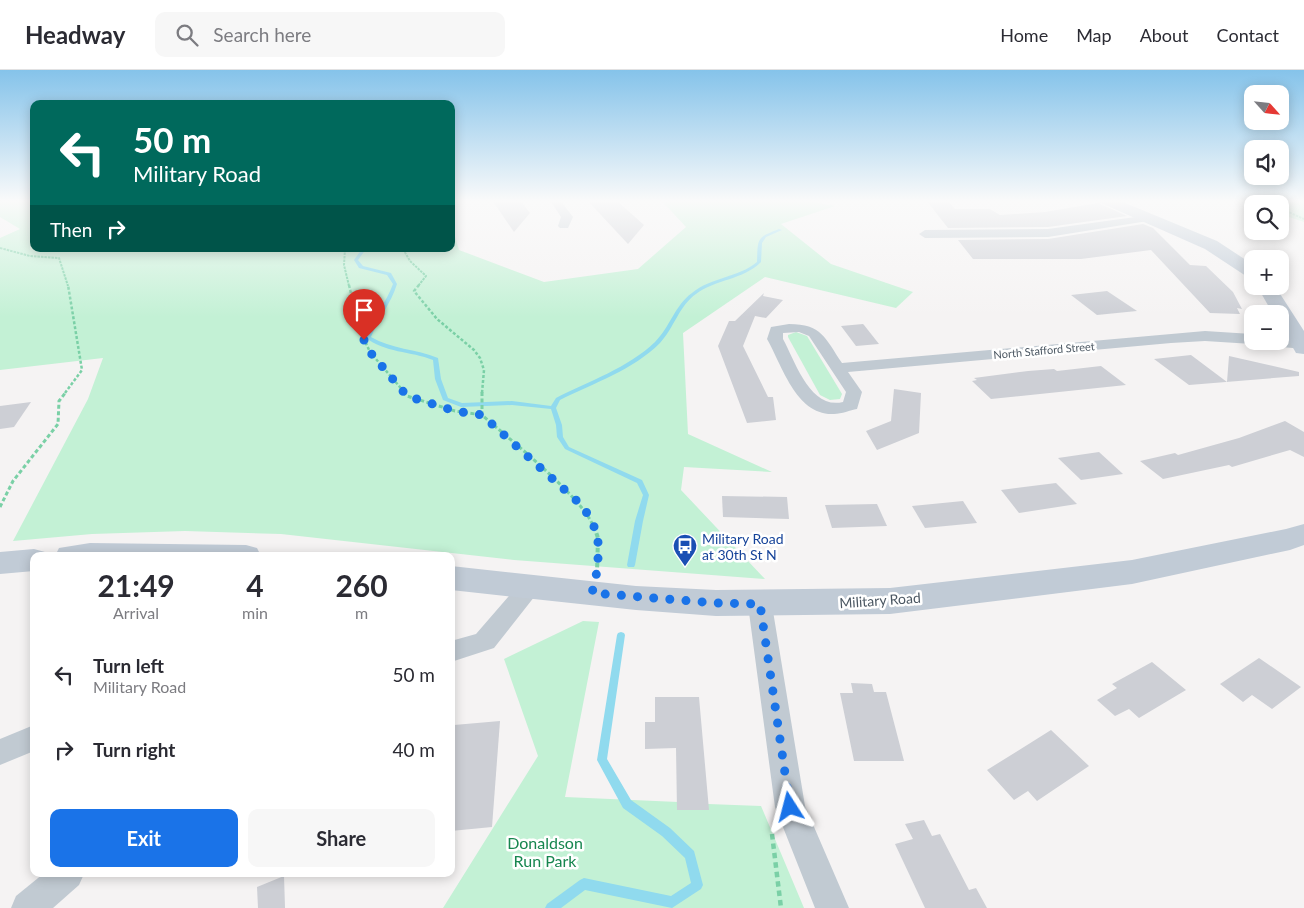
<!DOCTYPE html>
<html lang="en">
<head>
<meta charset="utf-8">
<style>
	:root { --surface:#fff; --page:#f7f7f7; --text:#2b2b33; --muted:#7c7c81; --line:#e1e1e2; --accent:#1a73e8 }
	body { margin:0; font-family:Lato,sans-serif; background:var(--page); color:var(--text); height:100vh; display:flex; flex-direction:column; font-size:19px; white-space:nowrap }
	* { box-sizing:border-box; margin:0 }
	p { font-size:16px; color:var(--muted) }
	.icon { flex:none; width:28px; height:28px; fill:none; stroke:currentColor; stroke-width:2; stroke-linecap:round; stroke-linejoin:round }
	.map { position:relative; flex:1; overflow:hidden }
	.sheet { position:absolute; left:30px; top:482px; width:425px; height:325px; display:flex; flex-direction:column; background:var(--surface); border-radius:10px; box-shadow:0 2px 12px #0003 }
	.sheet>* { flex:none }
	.top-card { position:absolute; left:30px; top:30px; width:425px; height:152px; border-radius:10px; box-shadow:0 2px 12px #0003; background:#00695c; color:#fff; overflow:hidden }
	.needle { width:32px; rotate:117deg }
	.fabs { position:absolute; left:1244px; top:15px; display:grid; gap:10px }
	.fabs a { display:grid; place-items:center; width:45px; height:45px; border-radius:10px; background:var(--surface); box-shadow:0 2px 12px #0003; font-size:25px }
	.pin { position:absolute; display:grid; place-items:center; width:42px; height:42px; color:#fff; margin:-51px -21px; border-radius:50% 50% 50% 0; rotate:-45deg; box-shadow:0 0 5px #0007 }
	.pin .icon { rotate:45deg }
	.me { position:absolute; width:55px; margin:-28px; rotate:351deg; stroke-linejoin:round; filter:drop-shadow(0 0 4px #0008) }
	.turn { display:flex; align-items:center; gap:18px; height:105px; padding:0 20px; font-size:22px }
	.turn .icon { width:65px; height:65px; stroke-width:2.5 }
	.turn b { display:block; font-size:35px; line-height:42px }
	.then { display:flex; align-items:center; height:48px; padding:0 20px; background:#0003; gap:10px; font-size:19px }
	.eta { display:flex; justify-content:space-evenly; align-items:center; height:85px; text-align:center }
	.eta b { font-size:30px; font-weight:700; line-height:35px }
	.action { display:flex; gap:10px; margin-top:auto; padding:10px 20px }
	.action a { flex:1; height:58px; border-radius:10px; background:var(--accent); color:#fff; font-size:20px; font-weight:700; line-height:58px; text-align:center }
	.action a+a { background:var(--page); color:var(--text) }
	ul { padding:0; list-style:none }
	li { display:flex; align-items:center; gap:15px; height:75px; padding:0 20px }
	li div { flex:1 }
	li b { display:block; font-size:19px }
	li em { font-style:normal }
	header { display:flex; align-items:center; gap:30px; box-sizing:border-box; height:70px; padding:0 25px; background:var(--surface); border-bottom:1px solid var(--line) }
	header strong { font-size:24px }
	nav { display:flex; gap:28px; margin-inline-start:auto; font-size:18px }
	.search { width:350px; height:45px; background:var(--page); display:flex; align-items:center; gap:12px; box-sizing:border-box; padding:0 18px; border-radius:10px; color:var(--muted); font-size:19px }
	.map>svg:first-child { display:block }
	.green { fill:#c3f1d5 }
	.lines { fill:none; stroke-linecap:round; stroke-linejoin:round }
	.stream { fill:#90daee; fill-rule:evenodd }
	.building { fill:#cdcfd5 }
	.path-far4 { stroke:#7ad0a6; stroke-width:2; stroke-dasharray:2.5 1; stroke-linecap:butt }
	.path-far3 { stroke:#7ad0a6; stroke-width:2.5; stroke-dasharray:3 2; stroke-linecap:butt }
	.path-far2 { stroke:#7ad0a6; stroke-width:3; stroke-dasharray:4 2.5; stroke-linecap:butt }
	.path-far1 { stroke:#7ad0a6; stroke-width:4; stroke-dasharray:4.5 3; stroke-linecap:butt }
	.path { stroke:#7ad0a6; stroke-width:4.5; stroke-dasharray:5.5 4; stroke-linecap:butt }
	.street { fill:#c1cad2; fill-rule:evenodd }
	.secondary { fill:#c1cbd6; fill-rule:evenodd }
	.route { stroke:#1a73e8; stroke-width:9; stroke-dasharray:0 16.2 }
	.labels { text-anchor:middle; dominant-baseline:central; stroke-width:5; stroke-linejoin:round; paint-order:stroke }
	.far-street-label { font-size:11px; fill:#4a5661; stroke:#fff }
	.transit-label { font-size:14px; fill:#164399; stroke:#fff; text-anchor:start }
	.street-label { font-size:14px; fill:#4a5661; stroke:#fff }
	.near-park-label { font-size:16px; fill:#17864f; stroke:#fff }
</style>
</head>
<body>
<header>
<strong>Headway</strong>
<div class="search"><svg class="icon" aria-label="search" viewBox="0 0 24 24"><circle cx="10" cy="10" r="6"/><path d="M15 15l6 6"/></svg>Search here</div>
<nav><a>Home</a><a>Map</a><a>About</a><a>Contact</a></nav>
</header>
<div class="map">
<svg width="1304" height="838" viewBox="0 0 1304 838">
	<rect width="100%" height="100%" fill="#f5f3f3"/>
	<!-- green -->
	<g class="green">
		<polygon points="0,130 34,130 34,179 451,179 451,153 459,180 544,212 638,199 686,157 661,130 800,130 835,136 781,154 831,194 913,222 896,238 765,207 683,263 688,364 772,402 684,397 681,420 765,509 514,490 281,464 185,461 92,464 13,471 88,329 103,288 0,300 0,168 20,159 0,147"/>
		<polygon points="1236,130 1304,130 1304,152 1280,144 1280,134 1252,135"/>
		<polygon points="796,262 807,266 842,324 840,329 830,330 820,325 788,267 788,265"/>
		<polygon points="583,551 599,552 565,727 678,732 708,739 708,734 761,736 804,838 443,838 538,686 504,589"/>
	</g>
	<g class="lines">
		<!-- stream -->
		<g class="stream">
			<path d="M779 159 782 160 766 167 762 173 761 192C743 210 716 209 696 224 679 236 674 258 660 273 633 300 594 313 560 330L556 338 562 355 563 367 569 377 642 410 643 412 649 425 643 451 635 495 634 497H628L627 495 635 451 643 425 637 413 565 379 557 367 556 355 551 339 512 335 461 337 443 330 435 309 433 290C411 281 384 283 365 267 373 249 386 233 393 214L387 205 359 198 354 190 362 179H366L358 190 363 196 391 203 397 214C391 233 379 248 371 267 391 279 416 279 438 288L441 309 448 328 462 333 512 331 551 336 556 328C589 311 628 298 655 272 670 257 675 235 692 223 711 207 738 208 757 192 758 168 756 168 779 159Z"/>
			<polygon points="621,562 624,563 625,565 607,689 631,730 670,758 694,781 703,815 701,819 672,838 585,820 561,838 545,838 547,834 580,810 584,808 671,826 691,813 685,788 662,766 623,738 597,690 617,565 618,563"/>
		</g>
	</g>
	<!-- building -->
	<g class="building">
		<polygon points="492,130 520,130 530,143 514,162"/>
		<polygon points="587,130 616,130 644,155 628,174"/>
		<polygon points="926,130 947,130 955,139 990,139 1000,145 1045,142 1098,133 1127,146 1048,157 948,158"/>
		<polygon points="1143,154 1153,158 1190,195 1206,196 1233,222 1242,239 1237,238 1240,244 1210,243 1151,180 1081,189 973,189 958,170 1048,169"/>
		<polygon points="1107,221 1137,241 1097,245 1071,225"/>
		<polygon points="764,223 763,226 783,230 766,248 755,246 743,276 768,327 773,327 776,350 747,353 718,276 729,251 735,251"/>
		<polygon points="863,254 864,255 879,274 856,276 841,256"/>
		<polygon points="1191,285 1227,312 1229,286 1299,302 1299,306 1189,315 1154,289"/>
		<polygon points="1101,296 1126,315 991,329 972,311 977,310 974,308 1028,301 1054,299 1057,301"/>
		<polygon points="894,319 921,323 919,363 877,380 866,361 891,351"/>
		<polygon points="31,332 14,357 0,359 0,336"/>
		<polygon points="1285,351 1304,362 1304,387 1290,380 1232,397 1229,395 1163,409 1140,391 1175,383 1178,385 1239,368"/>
		<polygon points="1099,382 1123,404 1081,410 1058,388"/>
		<polygon points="1056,413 1077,434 1019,443 1001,420"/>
		<polygon points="722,426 787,427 789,449 723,447"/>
		<polygon points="963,431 977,453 925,458 912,436"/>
		<polygon points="877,434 887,456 832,458 825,435"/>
		<polygon points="1259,588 1301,617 1272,639 1252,625 1243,632 1220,614"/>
		<polygon points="1152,592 1186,620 1139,648 1129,639 1115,646 1097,630 1117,618 1112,614"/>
		<polygon points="851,613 872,614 874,622 886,622 904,691 854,691 840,623 853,623"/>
		<polygon points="655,627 699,627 709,740 677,740 676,678 645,679 645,652 655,652"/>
		<polygon points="500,651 492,757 451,761 451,674 454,655"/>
		<polygon points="1051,660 1089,696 1037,731 1028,721 1014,730 987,700"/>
		<polygon points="924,750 932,766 940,764 969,820 976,818 987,838 925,838 895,774 913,769 905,754"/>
		<polygon points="284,806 285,838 258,838 257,817"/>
	</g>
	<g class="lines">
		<!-- path-far4 -->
		<g class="path-far4">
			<polyline points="1257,130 1268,134"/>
			<polyline points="1280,138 1304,149"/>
			<polyline points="0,178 30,186 59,188 68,216"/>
			<polyline points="345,179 344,195 349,216"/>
			<polyline points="403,179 410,191 426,206 418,216"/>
		</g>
		<!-- path-far3 -->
		<g class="path-far3">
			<polyline points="349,215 359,258 370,282 405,323"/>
			<polyline points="419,215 414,221 437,249 474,280 480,288 484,300 482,323"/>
			<polyline points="65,323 82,300 68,215"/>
		</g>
		<!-- path-far2 -->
		<g class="path-far2">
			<polyline points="403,322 407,326 455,341 482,345"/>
			<path d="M482 322V345C509 369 584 428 594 458"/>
			<polyline points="0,437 13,411 58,354 59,331 66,322"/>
		</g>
		<!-- path-far1 -->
		<polyline class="path-far1" points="594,456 598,468 597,502"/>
		<!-- path -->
		<polyline class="path" points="772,764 781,838"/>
		<!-- street -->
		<g class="street">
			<polygon points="550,130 560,130 573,147 568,158 560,158 558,156 561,147"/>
			<polygon points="1150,145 1156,148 1154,150 1048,167 925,168 919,164 925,160 1048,159"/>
			<path d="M789 254C822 254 825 268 842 293L1205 261 1252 264V271H1258L1252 274 1205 271 1171 273 848 302 862 322 857 339C850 340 842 344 834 344 796 346 782 295 767 269L771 257ZM799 262 809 266 846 322 843 332C810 340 795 291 783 269V263Z"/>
			<polygon points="1280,268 1304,271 1304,279 1270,276 1263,271 1280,271"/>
			<polygon points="530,508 538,511 542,517 494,578 451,592 451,571 476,564 522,511"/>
			<polygon points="760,526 768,528 772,535 805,736 849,838 815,838 775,737 748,535 752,528"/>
			<polygon points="34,655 34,681 0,695 0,669"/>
			<polygon points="43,804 84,804 79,815 53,838 11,838 16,826"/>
		</g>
		<!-- secondary -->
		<g class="secondary">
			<polygon points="1099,130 1118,130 1217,171 1252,194 1252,207 1246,206 1205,179 1101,133"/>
			<polygon points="1257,216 1275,216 1304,261 1304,284 1296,283 1280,255 1280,244 1273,244"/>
			<polygon points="1304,454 1304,475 1290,480 1132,514 890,544 716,546 636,540 451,520 451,496 636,516 716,520 890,518 1132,490 1286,459"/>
			<polygon points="90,473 246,475 257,478 261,486 55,486 59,478"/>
			<polygon points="34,479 45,482 47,486 34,486 34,501 0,504 0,482"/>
		</g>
	</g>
	<!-- sky -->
	<linearGradient id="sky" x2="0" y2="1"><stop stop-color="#85c3ea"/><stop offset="0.53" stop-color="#fafafa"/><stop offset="1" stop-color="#fafafa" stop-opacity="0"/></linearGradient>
	<rect width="1304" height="247" fill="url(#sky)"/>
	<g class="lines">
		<!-- route -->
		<polyline class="route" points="364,270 370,282 407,326 455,341 482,345 577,431 591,448 598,468 598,497 592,523 716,533 760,534 790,737"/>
	</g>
	<!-- icons -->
	<defs>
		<symbol id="bus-pin" viewBox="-11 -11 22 30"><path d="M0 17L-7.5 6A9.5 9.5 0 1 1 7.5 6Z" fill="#1a4fb4" stroke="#fff"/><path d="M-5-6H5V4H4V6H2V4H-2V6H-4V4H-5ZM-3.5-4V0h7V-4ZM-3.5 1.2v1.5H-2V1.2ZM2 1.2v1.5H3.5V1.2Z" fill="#fff"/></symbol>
	</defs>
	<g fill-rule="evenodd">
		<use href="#bus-pin" x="671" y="462" width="28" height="38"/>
	</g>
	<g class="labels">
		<!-- far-street labels -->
		<g class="far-street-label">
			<text transform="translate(1044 280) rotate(-5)">North Stafford Street</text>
		</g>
		<!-- transit labels -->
		<g class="transit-label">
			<text x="702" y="468">Military Road<tspan x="702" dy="16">at 30th St N</tspan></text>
		</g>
		<!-- street labels -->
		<g class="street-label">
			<text transform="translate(880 530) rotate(-4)">Military Road</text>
		</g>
		<!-- near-park labels -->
		<g class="near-park-label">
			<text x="545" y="772">Donaldson<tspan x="545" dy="18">Run Park</tspan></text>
		</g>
	</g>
</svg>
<div class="fabs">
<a><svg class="needle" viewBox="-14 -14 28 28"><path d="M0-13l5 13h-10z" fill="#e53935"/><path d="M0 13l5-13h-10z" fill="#7c7c81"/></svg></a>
<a><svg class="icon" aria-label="sound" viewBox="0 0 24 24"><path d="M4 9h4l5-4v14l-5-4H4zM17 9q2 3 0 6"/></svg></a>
<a><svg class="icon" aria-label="search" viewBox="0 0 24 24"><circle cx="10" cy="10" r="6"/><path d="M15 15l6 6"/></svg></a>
<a>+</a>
<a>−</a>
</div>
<div class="pin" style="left:364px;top:270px;background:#d93025"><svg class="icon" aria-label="arrive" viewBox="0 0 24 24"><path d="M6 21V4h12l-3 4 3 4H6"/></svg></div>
<svg class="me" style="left:790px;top:737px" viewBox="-20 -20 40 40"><path d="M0-17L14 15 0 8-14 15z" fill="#1a73e8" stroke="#fff" stroke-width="4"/></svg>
<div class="top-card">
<div class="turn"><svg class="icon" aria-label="left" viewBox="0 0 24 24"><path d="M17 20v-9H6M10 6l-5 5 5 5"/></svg><div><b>50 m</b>Military Road</div></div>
<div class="then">Then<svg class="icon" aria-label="right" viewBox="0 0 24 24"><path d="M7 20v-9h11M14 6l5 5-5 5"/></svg></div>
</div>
<section class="sheet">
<div class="eta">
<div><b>21:49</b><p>Arrival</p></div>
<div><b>4</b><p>min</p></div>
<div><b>260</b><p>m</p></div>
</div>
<ul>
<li><svg class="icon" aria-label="left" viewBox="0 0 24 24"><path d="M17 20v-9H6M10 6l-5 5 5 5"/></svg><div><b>Turn left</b><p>Military Road</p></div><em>50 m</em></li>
<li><svg class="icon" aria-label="right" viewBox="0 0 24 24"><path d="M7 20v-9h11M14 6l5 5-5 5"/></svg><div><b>Turn right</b></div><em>40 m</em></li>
</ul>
<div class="action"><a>Exit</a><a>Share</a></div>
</section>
</div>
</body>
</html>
